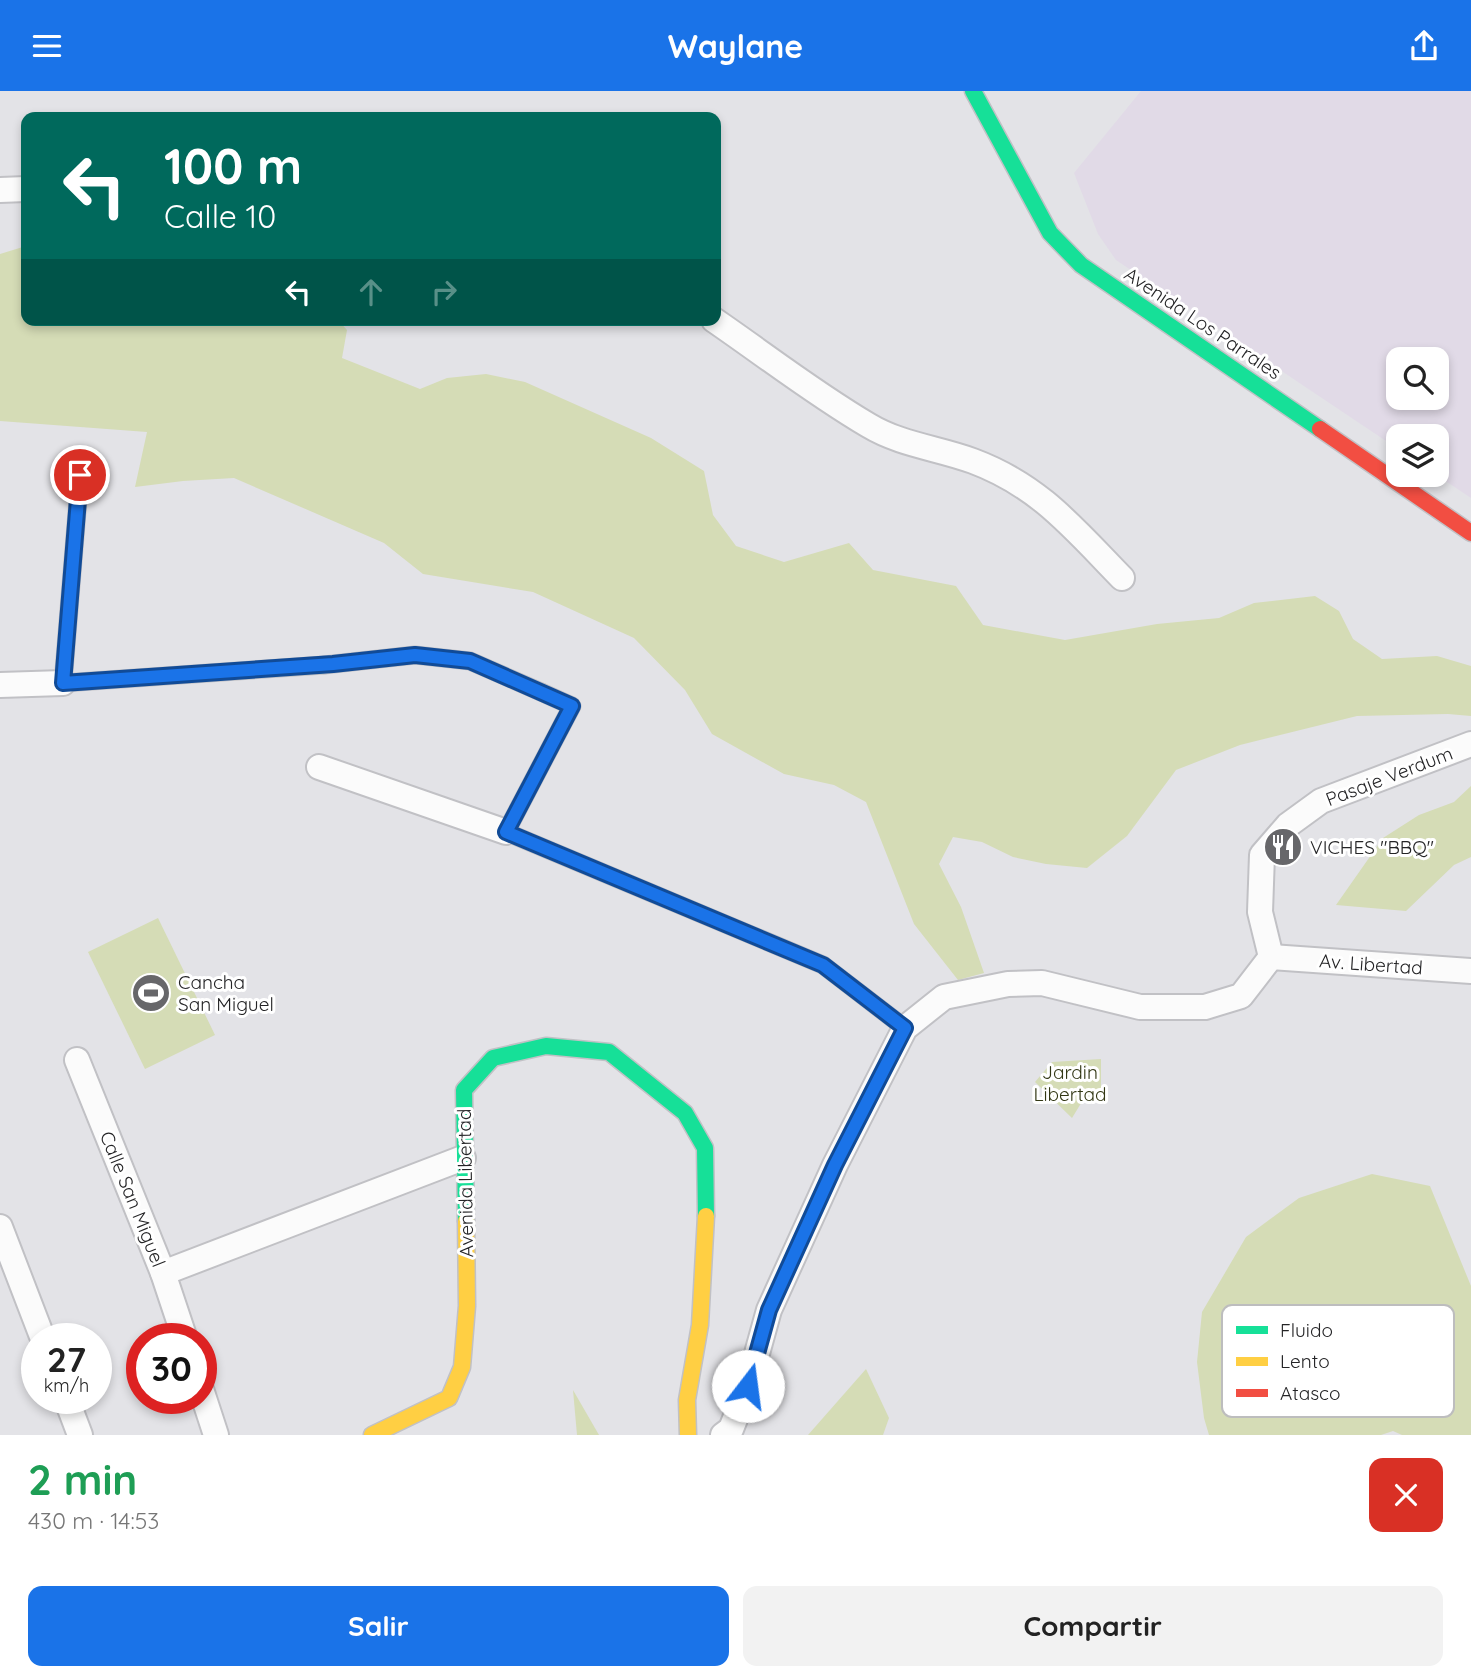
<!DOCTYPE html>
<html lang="es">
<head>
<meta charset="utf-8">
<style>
	:root { --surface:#fff; --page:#f2f2f2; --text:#222; --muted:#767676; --accent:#1a73e8 }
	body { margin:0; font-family:Quicksand,sans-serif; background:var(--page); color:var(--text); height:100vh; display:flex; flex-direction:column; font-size:26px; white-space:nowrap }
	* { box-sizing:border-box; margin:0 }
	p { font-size:23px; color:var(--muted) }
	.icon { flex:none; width:38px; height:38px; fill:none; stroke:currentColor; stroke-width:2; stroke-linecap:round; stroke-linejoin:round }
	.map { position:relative; height:1344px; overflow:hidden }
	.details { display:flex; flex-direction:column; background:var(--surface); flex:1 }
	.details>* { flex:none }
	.guide { position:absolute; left:21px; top:21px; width:700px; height:214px; border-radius:14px; box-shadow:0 4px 10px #0003; background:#00695c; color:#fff; overflow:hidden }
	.tools { position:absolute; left:1386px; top:256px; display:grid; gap:14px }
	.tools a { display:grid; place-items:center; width:63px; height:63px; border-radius:14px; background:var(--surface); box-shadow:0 4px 10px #0003; font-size:35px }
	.speed { position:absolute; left:21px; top:1232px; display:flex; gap:14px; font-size:35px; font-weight:700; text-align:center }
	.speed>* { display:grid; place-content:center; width:91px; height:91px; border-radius:50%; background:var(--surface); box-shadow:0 4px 10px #0003; line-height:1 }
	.speed small { font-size:18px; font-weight:400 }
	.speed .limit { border:10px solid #d22; background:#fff; color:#111 }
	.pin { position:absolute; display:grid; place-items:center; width:60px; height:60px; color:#fff; margin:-30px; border:4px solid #fff; border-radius:50%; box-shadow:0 2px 7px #0007 }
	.me { position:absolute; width:77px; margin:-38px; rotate:15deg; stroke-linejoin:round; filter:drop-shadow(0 0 5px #0008) }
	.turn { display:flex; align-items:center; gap:24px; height:147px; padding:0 28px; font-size:32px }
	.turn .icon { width:91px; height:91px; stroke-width:2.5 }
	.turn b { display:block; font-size:49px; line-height:60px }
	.lanes { display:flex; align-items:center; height:66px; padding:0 28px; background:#0003; justify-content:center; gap:35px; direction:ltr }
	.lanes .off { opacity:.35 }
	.round { display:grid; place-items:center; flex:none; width:74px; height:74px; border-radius:14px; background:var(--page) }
	.summary { display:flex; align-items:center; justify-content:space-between; height:119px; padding:0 28px }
	h1 { font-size:42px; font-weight:700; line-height:52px; color:#1e9e55 }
	.action { display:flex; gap:14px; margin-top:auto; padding:14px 28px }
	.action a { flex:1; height:80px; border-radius:14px; background:var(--accent); color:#fff; font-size:28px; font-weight:700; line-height:80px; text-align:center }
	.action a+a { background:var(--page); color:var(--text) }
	header { display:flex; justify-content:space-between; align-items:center; height:91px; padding:0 28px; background:var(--accent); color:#fff; font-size:32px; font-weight:700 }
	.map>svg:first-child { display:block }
	.industrial { fill:#e1dae7; fill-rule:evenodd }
	.green { fill:#d5dcb6 }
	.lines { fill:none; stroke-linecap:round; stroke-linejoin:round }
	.street-casing { stroke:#c1c1c5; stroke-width:28 }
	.fast-casing { stroke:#c1c1c5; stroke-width:19 }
	.slow-casing { stroke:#c1c1c5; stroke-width:19 }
	.jam-casing { stroke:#c1c1c5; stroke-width:19 }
	.street { stroke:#fbfbfb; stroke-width:24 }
	.fast { stroke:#16e098; stroke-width:16 }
	.slow { stroke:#ffcf43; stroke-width:16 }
	.jam { stroke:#f24e42; stroke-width:16 }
	.route-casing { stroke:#114b97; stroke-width:18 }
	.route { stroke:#1a73e8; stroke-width:12 }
	.labels { text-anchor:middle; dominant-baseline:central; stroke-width:6; stroke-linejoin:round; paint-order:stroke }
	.street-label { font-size:19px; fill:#242426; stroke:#fff }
	.poi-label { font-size:19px; fill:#242426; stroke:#fff; text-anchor:start }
	.park-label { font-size:19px; fill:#323714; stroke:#fff }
	.key { fill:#fff; stroke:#bdbdbe; stroke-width:2 }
	.key-label { font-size:19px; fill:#242426 }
</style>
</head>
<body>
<header><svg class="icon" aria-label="menu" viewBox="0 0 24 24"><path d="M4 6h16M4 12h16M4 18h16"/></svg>Waylane<svg class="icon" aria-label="share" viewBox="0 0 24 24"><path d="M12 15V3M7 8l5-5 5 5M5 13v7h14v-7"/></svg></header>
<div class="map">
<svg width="1471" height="1344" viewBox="0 0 1471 1344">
	<rect width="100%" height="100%" fill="#e3e3e7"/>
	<!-- industrial -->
	<path class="industrial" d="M1141 0H1471V407L1435 383 1437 345H1398V358L1116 169 1098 143 1074 82ZM1398 268H1437V306H1398Z"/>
	<!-- green -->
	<g class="green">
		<polygon points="26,155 26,229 338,229 347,239 342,267 420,298 447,287 486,283 525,291 651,347 704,380 713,424 736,455 784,471 849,452 873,479 956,495 983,534 1065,549 1157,533 1219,527 1254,512 1315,505 1339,520 1353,548 1382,568 1437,565 1471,575 1471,625 1448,623 1357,625 1240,654 1176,679 1127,745 1087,777 1046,773 1013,766 982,751 953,746 939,773 961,816 984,882 958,889 914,833 866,711 834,694 784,683 712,643 685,599 634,547 533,501 423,483 384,452 234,387 183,390 135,396 147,341 0,330 0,163"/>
		<polygon points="1471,695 1471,766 1454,774 1406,820 1336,814 1383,747 1419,724 1454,711"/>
		<polygon points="158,827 215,944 145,978 88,861"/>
		<polygon points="1101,968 1101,1007 1083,1009 1072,1027 1035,991 1052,971"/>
		<polygon points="1372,1083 1430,1095 1471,1195 1471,1344 1402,1344 1393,1340 1381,1344 1209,1344 1204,1327 1197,1271 1202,1221 1246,1146 1299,1107"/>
		<polygon points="866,1278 889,1327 883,1344 808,1344"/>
		<polygon points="573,1299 599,1344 577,1344"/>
	</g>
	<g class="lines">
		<defs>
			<g id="street">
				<polyline points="0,99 26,98"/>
				<path d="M714 229C765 264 815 303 868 334 901 354 938 357 973 370 1040 395 1074 438 1122 487"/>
				<polyline points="0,594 63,592"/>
				<polyline points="319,676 506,741"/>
				<polyline points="1271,866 1260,821 1262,764 1288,734 1321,710 1471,653"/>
				<polyline points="1271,866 1471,880"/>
				<polyline points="77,969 163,1182 185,1248"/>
				<polyline points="0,1136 43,1248"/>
				<polyline points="163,1182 463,1067"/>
				<polyline points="201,1298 216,1344"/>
				<polyline points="66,1307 80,1344"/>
				<polyline points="723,1344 731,1338 748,1295 769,1219 835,1074 905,937 944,906 1008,893 1042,892 1140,916 1205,916 1241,905 1271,866"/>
			</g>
			<g id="fast">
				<polyline points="973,0 1050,142 1081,174 1320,338"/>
				<polyline points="80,384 63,592 324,574"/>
				<polyline points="541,601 572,615 506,741 823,874 905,937"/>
				<polyline points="466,1130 464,999 493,967 546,955 609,961 685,1022 705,1057 706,1125"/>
			</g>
			<g id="slow">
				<polyline points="324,574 415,564 470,570 541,601"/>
				<polyline points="372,1344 449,1307 462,1276 467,1215 466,1130"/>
				<polyline points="688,1344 687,1309 700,1234 706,1125"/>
			</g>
			<polyline id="jam" points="1320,338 1471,442"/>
		</defs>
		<!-- street casing -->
		<use href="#street" class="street-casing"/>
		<!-- fast casing -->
		<use href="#fast" class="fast-casing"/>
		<!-- slow casing -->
		<use href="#slow" class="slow-casing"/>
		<!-- jam casing -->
		<use href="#jam" class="jam-casing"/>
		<!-- street -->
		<use href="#street" class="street"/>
		<!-- fast -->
		<use href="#fast" class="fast"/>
		<!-- slow -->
		<use href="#slow" class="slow"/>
		<!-- jam -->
		<use href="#jam" class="jam"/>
	</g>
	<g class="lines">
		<defs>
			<polyline id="route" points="80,384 63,592 333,573 415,564 470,570 572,615 506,741 823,874 905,937 835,1074 769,1219 748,1295"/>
		</defs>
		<!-- route casing -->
		<use href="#route" class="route-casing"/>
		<!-- route -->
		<use href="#route" class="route"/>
	</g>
	<!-- icons -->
	<defs>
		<symbol id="restaurant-disc" viewBox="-11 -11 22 22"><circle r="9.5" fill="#67676a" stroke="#fff"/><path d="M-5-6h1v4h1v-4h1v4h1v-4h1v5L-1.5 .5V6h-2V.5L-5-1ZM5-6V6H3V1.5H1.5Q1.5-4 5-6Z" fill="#fff"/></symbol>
		<symbol id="stadium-disc" viewBox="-11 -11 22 22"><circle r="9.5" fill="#67676a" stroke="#fff"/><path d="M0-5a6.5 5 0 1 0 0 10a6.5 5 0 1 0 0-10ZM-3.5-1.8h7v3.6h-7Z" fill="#fff"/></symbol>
	</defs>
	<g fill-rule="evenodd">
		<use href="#restaurant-disc" x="1261" y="734" width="44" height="44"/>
		<use href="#stadium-disc" x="129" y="880" width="44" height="44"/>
	</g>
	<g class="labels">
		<!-- street labels -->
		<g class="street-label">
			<text transform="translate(1203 232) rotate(34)">Avenida Los Parrales</text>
			<text transform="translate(1389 685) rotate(-21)">Pasaje Verdum</text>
			<text transform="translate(1371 873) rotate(4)">Av. Libertad</text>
			<text transform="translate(465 1092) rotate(-91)">Avenida Libertad</text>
			<text transform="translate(133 1108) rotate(68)">Calle San Miguel</text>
		</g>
		<!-- poi labels -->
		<g class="poi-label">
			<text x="1310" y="756">VICHES "BBQ"</text>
			<text x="178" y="891">Cancha<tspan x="178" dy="22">San Miguel</tspan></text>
		</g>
		<!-- park labels -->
		<g class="park-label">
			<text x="1070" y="981">Jardin<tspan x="1070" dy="22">Libertad</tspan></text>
		</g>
	</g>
	<!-- legend -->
	<rect x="1222" y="1214" width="232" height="112" rx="10" class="key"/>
	<rect x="1236" y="1235" width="32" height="8" fill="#16e098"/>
	<rect x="1236" y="1266" width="32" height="9" fill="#ffcf43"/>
	<rect x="1236" y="1298" width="32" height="8" fill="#f24e42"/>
	<g class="key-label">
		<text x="1280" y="1246">Fluido</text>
		<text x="1280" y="1277">Lento</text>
		<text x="1280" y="1309">Atasco</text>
	</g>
</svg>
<div class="tools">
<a><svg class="icon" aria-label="search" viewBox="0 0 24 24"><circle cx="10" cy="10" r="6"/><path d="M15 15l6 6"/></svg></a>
<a><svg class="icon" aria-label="layers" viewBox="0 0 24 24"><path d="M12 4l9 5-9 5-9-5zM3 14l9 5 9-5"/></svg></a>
</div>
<div class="speed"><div>27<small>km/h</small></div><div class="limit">30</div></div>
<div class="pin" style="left:80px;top:384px;background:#d93025"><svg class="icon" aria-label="arrive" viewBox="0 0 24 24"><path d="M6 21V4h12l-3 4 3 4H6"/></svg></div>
<svg class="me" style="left:748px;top:1295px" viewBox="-20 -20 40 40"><circle r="19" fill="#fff"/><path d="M0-13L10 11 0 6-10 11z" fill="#1a73e8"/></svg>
<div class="guide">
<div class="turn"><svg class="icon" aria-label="left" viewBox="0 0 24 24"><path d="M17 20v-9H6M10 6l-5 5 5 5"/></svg><div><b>100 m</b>Calle 10</div></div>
<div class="lanes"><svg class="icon" aria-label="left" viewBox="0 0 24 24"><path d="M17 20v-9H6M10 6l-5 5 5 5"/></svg><svg class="icon off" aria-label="ahead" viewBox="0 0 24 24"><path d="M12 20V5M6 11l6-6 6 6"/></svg><svg class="icon off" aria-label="right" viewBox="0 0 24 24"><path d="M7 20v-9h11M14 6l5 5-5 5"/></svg></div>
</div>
</div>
<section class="details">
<div class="summary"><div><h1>2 min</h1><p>430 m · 14:53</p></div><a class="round" style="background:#d93025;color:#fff"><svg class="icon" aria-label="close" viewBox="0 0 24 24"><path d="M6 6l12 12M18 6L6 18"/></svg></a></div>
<div class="action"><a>Salir</a><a>Compartir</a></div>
</section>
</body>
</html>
